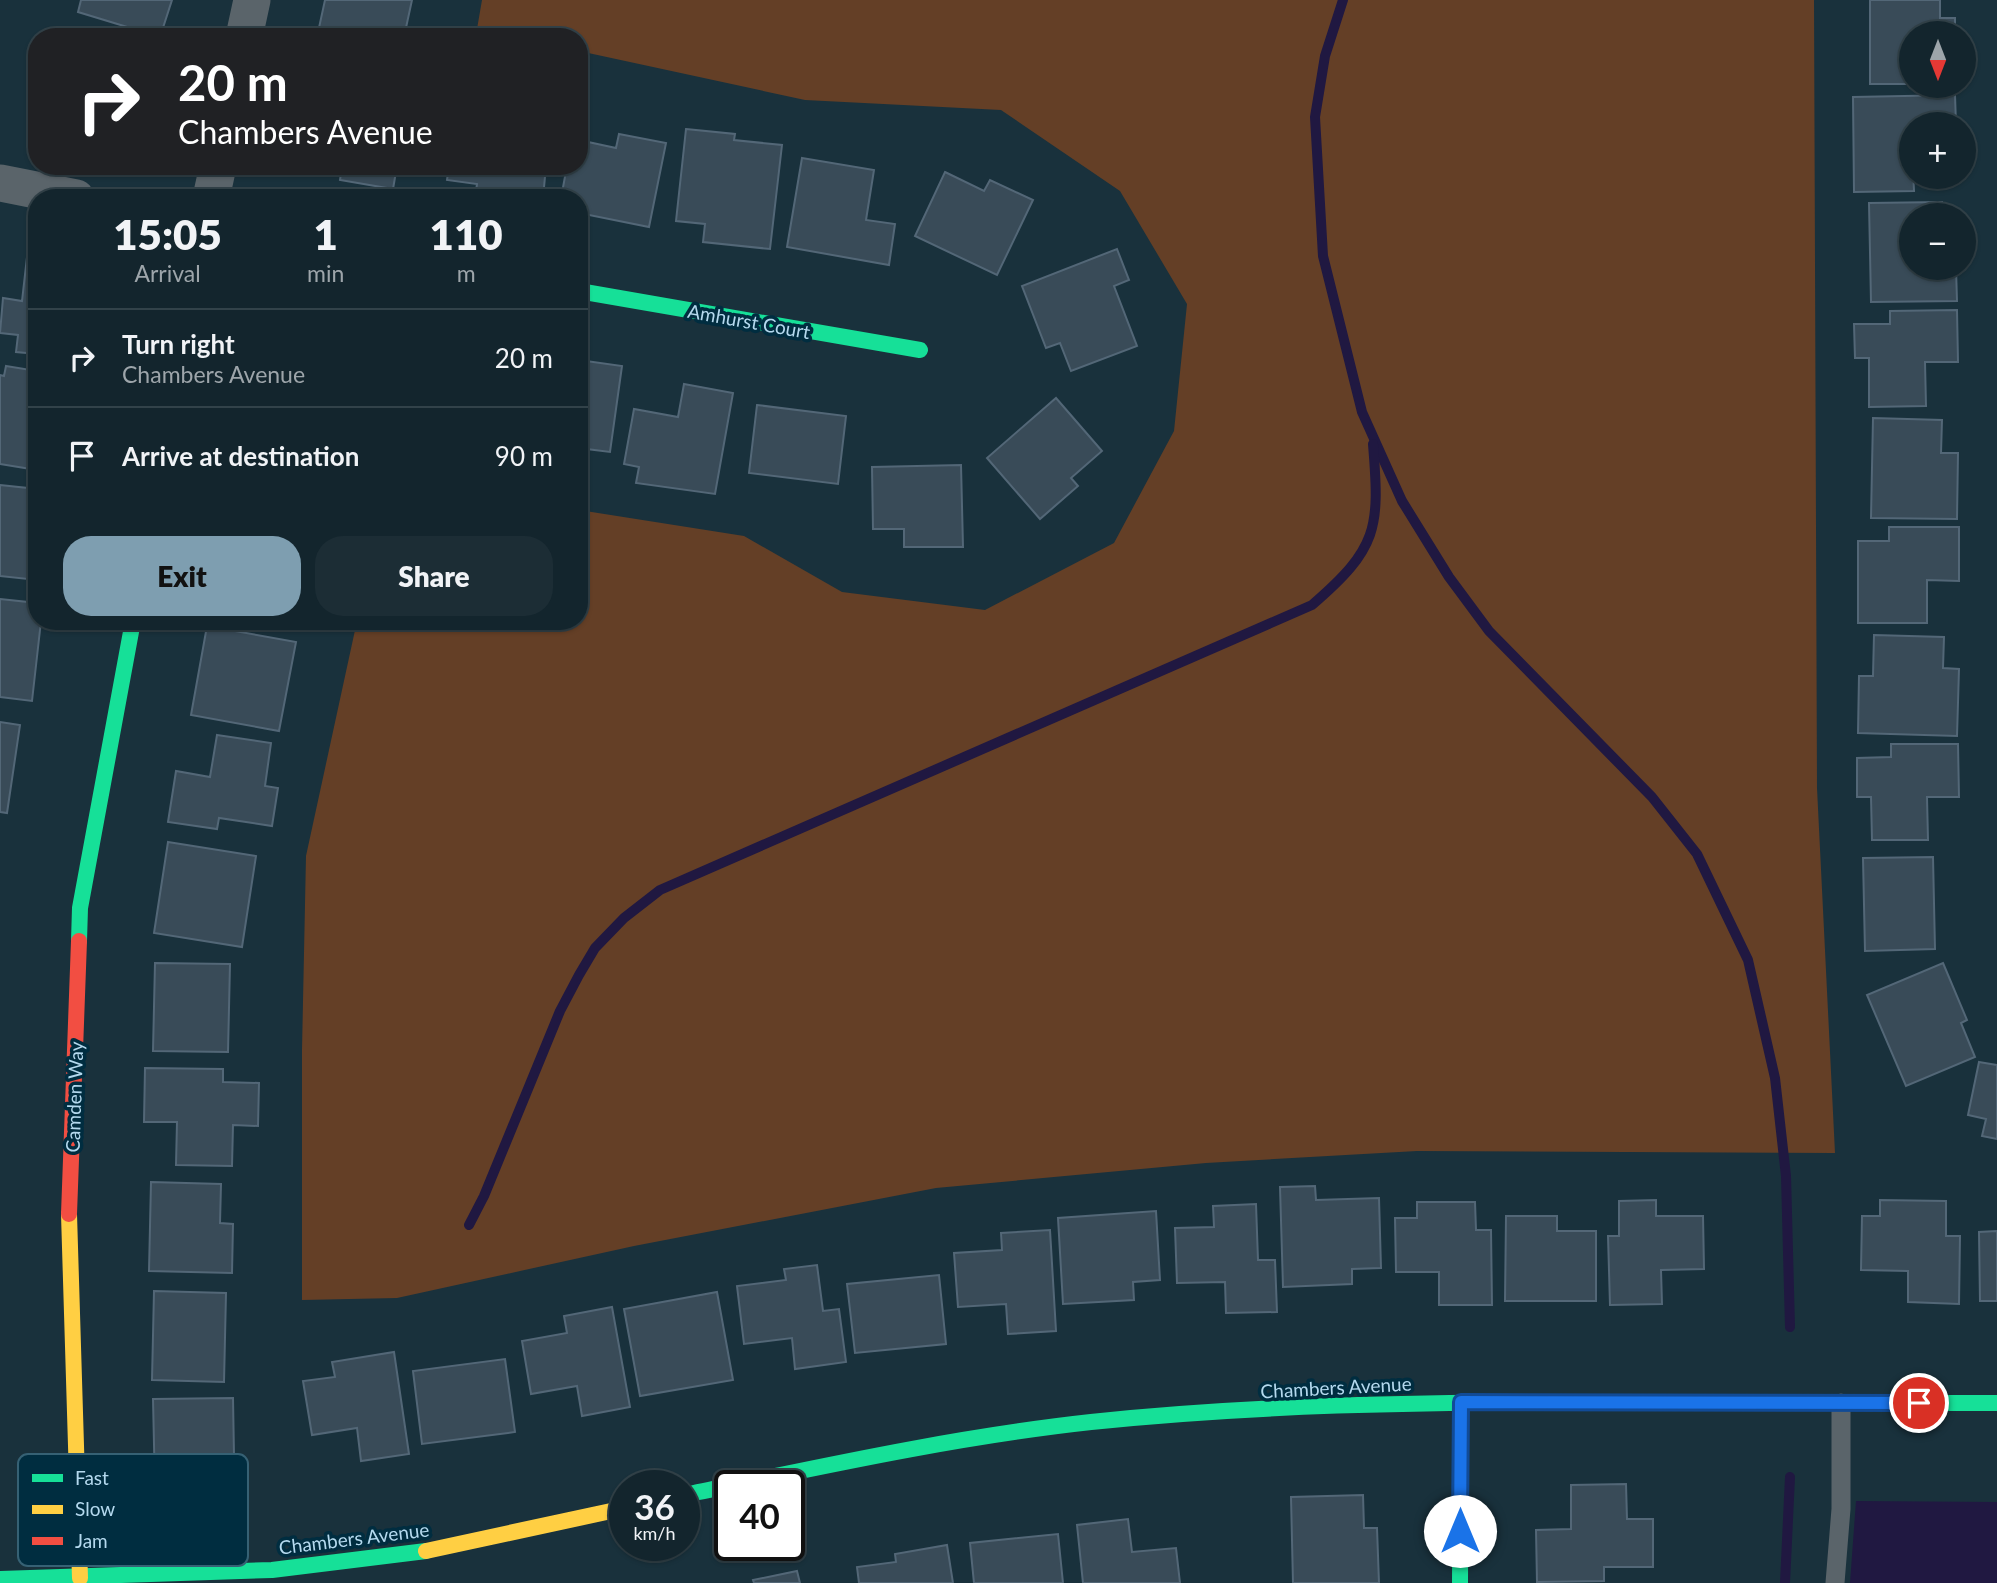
<!DOCTYPE html>
<html lang="en">
<head>
<meta charset="utf-8">
<style>
	:root { --surface:#13252d; --page:#1c2d35; --text:#f1f3f6; --muted:#9da5aa; --line:#324249; --accent:#7e9eb0 }
	body { margin:0; font-family:Lato,sans-serif; background:var(--page); color:var(--text); height:100vh; display:flex; flex-direction:column; font-size:26px; white-space:nowrap }
	* { box-sizing:border-box; margin:0 }
	p { font-size:23px; color:var(--muted) }
	.icon { flex:none; width:38px; height:38px; fill:none; stroke:currentColor; stroke-width:2; stroke-linecap:round; stroke-linejoin:round }
	.map { position:relative; flex:1; overflow:hidden }
	.panel { position:absolute; left:28px; top:189px; width:560px; height:441px; display:flex; flex-direction:column; background:var(--surface); border-radius:28px; box-shadow:0 2px 5px #0004,0 0 0 2px var(--line) }
	.panel>* { flex:none }
	.hud { position:absolute; left:28px; top:28px; width:560px; height:147px; border-radius:28px; box-shadow:0 2px 5px #0004,0 0 0 2px var(--line); background:#202124; color:#fff; overflow:hidden }
	.needle { width:46px; rotate:180deg }
	.controls { position:absolute; left:1899px; top:21px; display:grid; gap:14px }
	.controls a { display:grid; place-items:center; width:77px; height:77px; border-radius:50%; background:var(--surface); box-shadow:0 2px 5px #0004,0 0 0 2px var(--line); font-size:35px }
	.speed { position:absolute; left:609px; top:1470px; display:flex; gap:14px; font-size:35px; font-weight:700; text-align:center }
	.speed>* { display:grid; place-content:center; width:91px; height:91px; border-radius:50%; background:var(--surface); box-shadow:0 2px 5px #0004,0 0 0 2px var(--line); line-height:1 }
	.speed small { font-size:18px; font-weight:400 }
	.speed .limit { border:4px solid #111; border-radius:10px; background:#fff; color:#111 }
	.pin { position:absolute; display:grid; place-items:center; width:60px; height:60px; color:#fff; margin:-30px; border:4px solid #fff; border-radius:50%; box-shadow:0 2px 7px #0007 }
	.me { position:absolute; width:77px; margin:-38px; rotate:0deg; stroke-linejoin:round; filter:drop-shadow(0 0 5px #0008) }
	.turn { display:flex; align-items:center; gap:24px; height:147px; padding:0 35px; font-size:32px }
	.turn .icon { width:91px; height:91px; stroke-width:2.5 }
	.turn b { display:block; font-size:49px; line-height:60px }
	.eta { display:flex; justify-content:space-evenly; align-items:center; height:119px; text-align:center }
	.eta b { font-size:42px; font-weight:800; line-height:49px }
	.button { display:flex; gap:14px; margin-top:auto; padding:14px 35px }
	.button a { flex:1; height:80px; border-radius:28px; background:var(--accent); color:#111; font-size:28px; font-weight:800; line-height:80px; text-align:center }
	.button a+a { background:var(--page); color:var(--text) }
	ul { padding:0; list-style:none }
	li { display:flex; align-items:center; gap:21px; height:98px; padding:0 35px; border-top:2px solid var(--line) }
	li div { flex:1 }
	li b { display:block; font-size:26px }
	li em { font-style:normal }
	.map>svg:first-child { display:block }
	.green { fill:#643f26 }
	.water { fill:#201841 }
	.lines { fill:none; stroke-linecap:round; stroke-linejoin:round }
	.stream { stroke:#201841; stroke-width:10 }
	.building { fill:#394b58; stroke:#536777; stroke-width:2 }
	.lane { stroke:#5a646a; stroke-width:19 }
	.street { stroke:#5a646a; stroke-width:37 }
	.fast { stroke:#16e098; stroke-width:16 }
	.slow { stroke:#ffcf43; stroke-width:16 }
	.jam { stroke:#f24e42; stroke-width:16 }
	.route-casing { stroke:#114b97; stroke-width:18 }
	.route { stroke:#1a73e8; stroke-width:12 }
	.labels { text-anchor:middle; dominant-baseline:central; stroke-width:7; stroke-linejoin:round; paint-order:stroke }
	.street-label { font-size:19px; fill:#b4d9ee; stroke:#002d40 }
	.key { fill:#002d40; stroke:#366174; stroke-width:2 }
	.key-label { font-size:19px; fill:#b4d9ee }
</style>
</head>
<body>
<div class="map">
<svg width="1997" height="1583" viewBox="0 0 1997 1583">
	<rect width="100%" height="100%" fill="#19313c"/>
	<!-- green -->
	<polygon class="green" points="482,0 1814,0 1817,788 1835,1153 1417,1151 1206,1163 936,1188 634,1246 397,1298 302,1300 302,1050 306,856 357,621 579,621 579,510 744,536 842,592 985,610 1114,543 1174,431 1187,304 1120,191 1001,110 805,100 579,51 579,37 513,37 477,29"/>
	<!-- water -->
	<polygon class="water" points="1856,1501 1997,1502 1997,1583 1850,1583"/>
	<g class="lines">
		<!-- stream -->
		<g class="stream">
			<polyline points="1343,0 1325,56 1315,117 1323,256 1362,412 1402,501 1449,577 1489,631 1652,797 1697,854 1748,960 1775,1078 1786,1176 1790,1327"/>
			<path d="M469 1225 484 1196 560 1011 579 975 595 948 624 918 660 890 1312 605C1378 548 1380 529 1373 444"/>
			<polyline points="1785,1583 1790,1477"/>
		</g>
	</g>
	<!-- building -->
	<g class="building">
		<polygon points="81,0 172,0 160,37 78,12"/>
		<polygon points="325,0 412,0 404,37 317,37"/>
		<polygon points="1870,0 1940,0 1940,18 1955,18 1955,33 1911,33 1911,84 1870,84"/>
		<polygon points="1955,95 1956,124 1911,124 1914,191 1854,192 1853,97"/>
		<polygon points="686,129 735,134 734,140 782,145 770,249 703,242 705,224 676,221"/>
		<polygon points="619,134 666,143 649,227 579,213 579,198 561,198 567,166 579,166 579,140 616,148"/>
		<polygon points="802,158 874,170 866,220 895,224 889,265 787,247"/>
		<polygon points="342,166 397,166 393,189 340,180"/>
		<polygon points="449,166 546,166 543,198 475,198 477,184 447,180"/>
		<polygon points="945,172 984,191 990,180 1033,200 997,275 915,236"/>
		<polygon points="1942,202 1942,215 1911,215 1911,268 1956,268 1957,301 1871,302 1869,203"/>
		<polygon points="1117,249 1129,280 1114,286 1137,346 1071,371 1060,343 1046,348 1022,286"/>
		<polygon points="27,257 37,258 37,354 16,352 18,335 0,333 3,298 22,301"/>
		<polygon points="1957,310 1958,362 1925,362 1926,406 1869,407 1869,358 1855,358 1854,324 1890,324 1890,311"/>
		<polygon points="579,360 622,366 610,452 579,448"/>
		<polygon points="6,366 37,371 37,470 0,464 0,375 4,376"/>
		<polygon points="684,384 733,393 715,494 636,483 639,467 624,464 634,409 678,417"/>
		<polygon points="1056,398 1102,451 1071,478 1078,486 1040,519 987,458"/>
		<polygon points="757,405 846,416 838,484 749,473"/>
		<polygon points="1873,418 1942,420 1941,453 1958,453 1957,519 1871,518"/>
		<polygon points="961,465 963,547 904,547 904,529 873,529 872,467"/>
		<polygon points="0,485 37,489 37,580 0,576"/>
		<polygon points="1889,527 1959,527 1959,581 1927,580 1927,623 1858,623 1858,541 1889,541"/>
		<polygon points="0,599 37,603 37,621 41,621 32,701 0,697"/>
		<polygon points="207,626 296,642 279,731 191,715"/>
		<polygon points="1874,635 1944,637 1943,668 1959,669 1957,736 1858,733 1859,676 1873,676"/>
		<polygon points="0,722 20,725 7,813 0,812"/>
		<polygon points="217,735 271,743 265,786 278,788 272,826 219,818 217,829 168,822 176,771 210,777"/>
		<polygon points="1891,744 1958,744 1959,797 1927,797 1928,840 1872,840 1871,797 1857,797 1857,758 1891,757"/>
		<polygon points="168,842 256,856 242,947 154,933"/>
		<polygon points="1933,857 1935,949 1865,951 1863,858"/>
		<polygon points="155,963 230,964 228,1052 153,1051"/>
		<polygon points="1943,963 1967,1020 1961,1023 1975,1057 1906,1086 1867,995"/>
		<polygon points="1979,1062 1997,1065 1997,1139 1982,1136 1986,1119 1968,1115"/>
		<polygon points="145,1068 223,1069 223,1082 259,1083 258,1126 233,1125 232,1166 176,1165 177,1122 144,1122"/>
		<polygon points="151,1182 221,1184 220,1223 233,1224 232,1273 149,1271"/>
		<polygon points="1315,1186 1316,1200 1379,1198 1381,1268 1352,1269 1352,1284 1283,1287 1280,1187"/>
		<polygon points="1656,1200 1656,1216 1703,1216 1704,1269 1661,1270 1662,1304 1610,1305 1608,1236 1619,1236 1619,1201"/>
		<polygon points="1880,1200 1946,1201 1946,1236 1960,1236 1959,1304 1908,1302 1908,1271 1861,1270 1862,1216 1880,1216"/>
		<polygon points="1417,1202 1475,1202 1476,1230 1491,1230 1492,1305 1439,1305 1439,1272 1396,1272 1395,1218 1417,1218"/>
		<polygon points="1256,1204 1258,1260 1275,1260 1277,1312 1226,1313 1225,1282 1177,1283 1175,1228 1214,1227 1213,1206"/>
		<polygon points="1156,1211 1160,1280 1133,1282 1134,1300 1063,1304 1058,1218"/>
		<polygon points="1506,1216 1557,1216 1557,1231 1596,1231 1596,1301 1505,1301"/>
		<polygon points="1050,1230 1056,1331 1008,1334 1006,1304 958,1307 954,1253 1002,1250 1001,1233"/>
		<polygon points="1997,1231 1997,1301 1980,1301 1979,1232"/>
		<polygon points="817,1265 823,1311 839,1309 846,1362 795,1369 792,1338 744,1344 737,1286 786,1280 784,1269"/>
		<polygon points="939,1275 946,1344 855,1353 847,1284"/>
		<polygon points="154,1291 226,1293 224,1382 152,1380"/>
		<polygon points="717,1292 733,1380 640,1396 624,1309"/>
		<polygon points="612,1307 630,1407 582,1416 577,1386 531,1394 522,1341 567,1333 564,1316"/>
		<polygon points="394,1352 409,1454 361,1461 357,1428 312,1435 303,1381 335,1377 332,1362"/>
		<polygon points="505,1359 515,1432 422,1444 413,1371"/>
		<polygon points="233,1398 234,1456 217,1457 217,1488 155,1489 153,1399"/>
		<polygon points="1626,1484 1627,1519 1653,1519 1653,1567 1604,1567 1604,1581 1537,1582 1536,1530 1571,1529 1571,1485"/>
		<polygon points="1363,1495 1364,1528 1377,1528 1379,1583 1293,1583 1291,1497"/>
		<polygon points="1128,1519 1132,1552 1176,1548 1180,1583 1083,1583 1077,1525"/>
		<polygon points="1058,1534 1063,1583 974,1583 970,1543"/>
		<polygon points="947,1545 953,1583 859,1583 857,1567 896,1562 895,1554"/>
		<polygon points="797,1571 800,1583 754,1583 753,1580"/>
	</g>
	<g class="lines">
		<!-- lane -->
		<polyline class="lane" points="1835,1583 1841,1509 1841,1403"/>
		<!-- street -->
		<g class="street">
			<polyline points="244,37 252,0"/>
			<polyline points="0,183 76,198"/>
			<polyline points="211,198 218,166"/>
		</g>
		<!-- fast -->
		<g class="fast">
			<polyline points="579,291 920,350"/>
			<polyline points="79,941 80,908 133,621"/>
			<polyline points="1903,1403 1997,1403"/>
			<path d="M684 1495C819 1467 954 1437 1091 1422 1254 1405 1420 1402 1584 1402"/>
			<polyline points="0,1579 272,1570 426,1551"/>
			<polyline points="1460,1583 1461,1402"/>
		</g>
		<!-- slow -->
		<g class="slow">
			<polyline points="69,1214 80,1578"/>
			<polyline points="1584,1402 1903,1403"/>
			<polyline points="426,1551 625,1508"/>
		</g>
		<!-- jam -->
		<polyline class="jam" points="69,1214 79,941"/>
	</g>
	<g class="lines">
		<defs>
			<polyline id="route" points="1460,1531 1461,1402 1919,1403"/>
		</defs>
		<!-- route casing -->
		<use href="#route" class="route-casing"/>
		<!-- route -->
		<use href="#route" class="route"/>
	</g>
	<g class="labels">
		<!-- street labels -->
		<g class="street-label">
			<text transform="translate(749 321) rotate(10)">Amhurst Court</text>
			<text transform="translate(74 1097) rotate(-88)">Camden Way</text>
			<text transform="translate(1336 1387) rotate(-3)">Chambers Avenue</text>
			<text transform="translate(354 1538) rotate(-7)">Chambers Avenue</text>
		</g>
	</g>
	<!-- legend -->
	<rect x="18" y="1454" width="230" height="112" rx="10" class="key"/>
	<rect x="32" y="1474" width="31" height="8" fill="#16e098"/>
	<rect x="32" y="1505" width="31" height="9" fill="#ffcf43"/>
	<rect x="32" y="1537" width="31" height="8" fill="#f24e42"/>
	<g class="key-label">
		<text x="75" y="1485">Fast</text>
		<text x="75" y="1516">Slow</text>
		<text x="75" y="1548">Jam</text>
	</g>
</svg>
<div class="controls">
<a><svg class="needle" viewBox="-14 -14 28 28"><path d="M0-13l5 13h-10z" fill="#e53935"/><path d="M0 13l5-13h-10z" fill="#9da5aa"/></svg></a>
<a>+</a>
<a>−</a>
</div>
<div class="speed"><div>36<small>km/h</small></div><div class="limit">40</div></div>
<div class="pin" style="left:1919px;top:1403px;background:#d93025"><svg class="icon" aria-label="arrive" viewBox="0 0 24 24"><path d="M6 21V4h12l-3 4 3 4H6"/></svg></div>
<svg class="me" style="left:1460px;top:1531px" viewBox="-20 -20 40 40"><circle r="19" fill="#fff"/><path d="M0-13L10 11 0 6-10 11z" fill="#1a73e8"/></svg>
<div class="hud">
<div class="turn"><svg class="icon" aria-label="right" viewBox="0 0 24 24"><path d="M7 20v-9h11M14 6l5 5-5 5"/></svg><div><b>20 m</b>Chambers Avenue</div></div>
</div>
<section class="panel">
<div class="eta">
<div><b>15:05</b><p>Arrival</p></div>
<div><b>1</b><p>min</p></div>
<div><b>110</b><p>m</p></div>
</div>
<ul>
<li><svg class="icon" aria-label="right" viewBox="0 0 24 24"><path d="M7 20v-9h11M14 6l5 5-5 5"/></svg><div><b>Turn right</b><p>Chambers Avenue</p></div><em>20 m</em></li>
<li><svg class="icon" aria-label="arrive" viewBox="0 0 24 24"><path d="M6 21V4h12l-3 4 3 4H6"/></svg><div><b>Arrive at destination</b></div><em>90 m</em></li>
</ul>
<div class="button"><a>Exit</a><a>Share</a></div>
</section>
</div>
</body>
</html>
